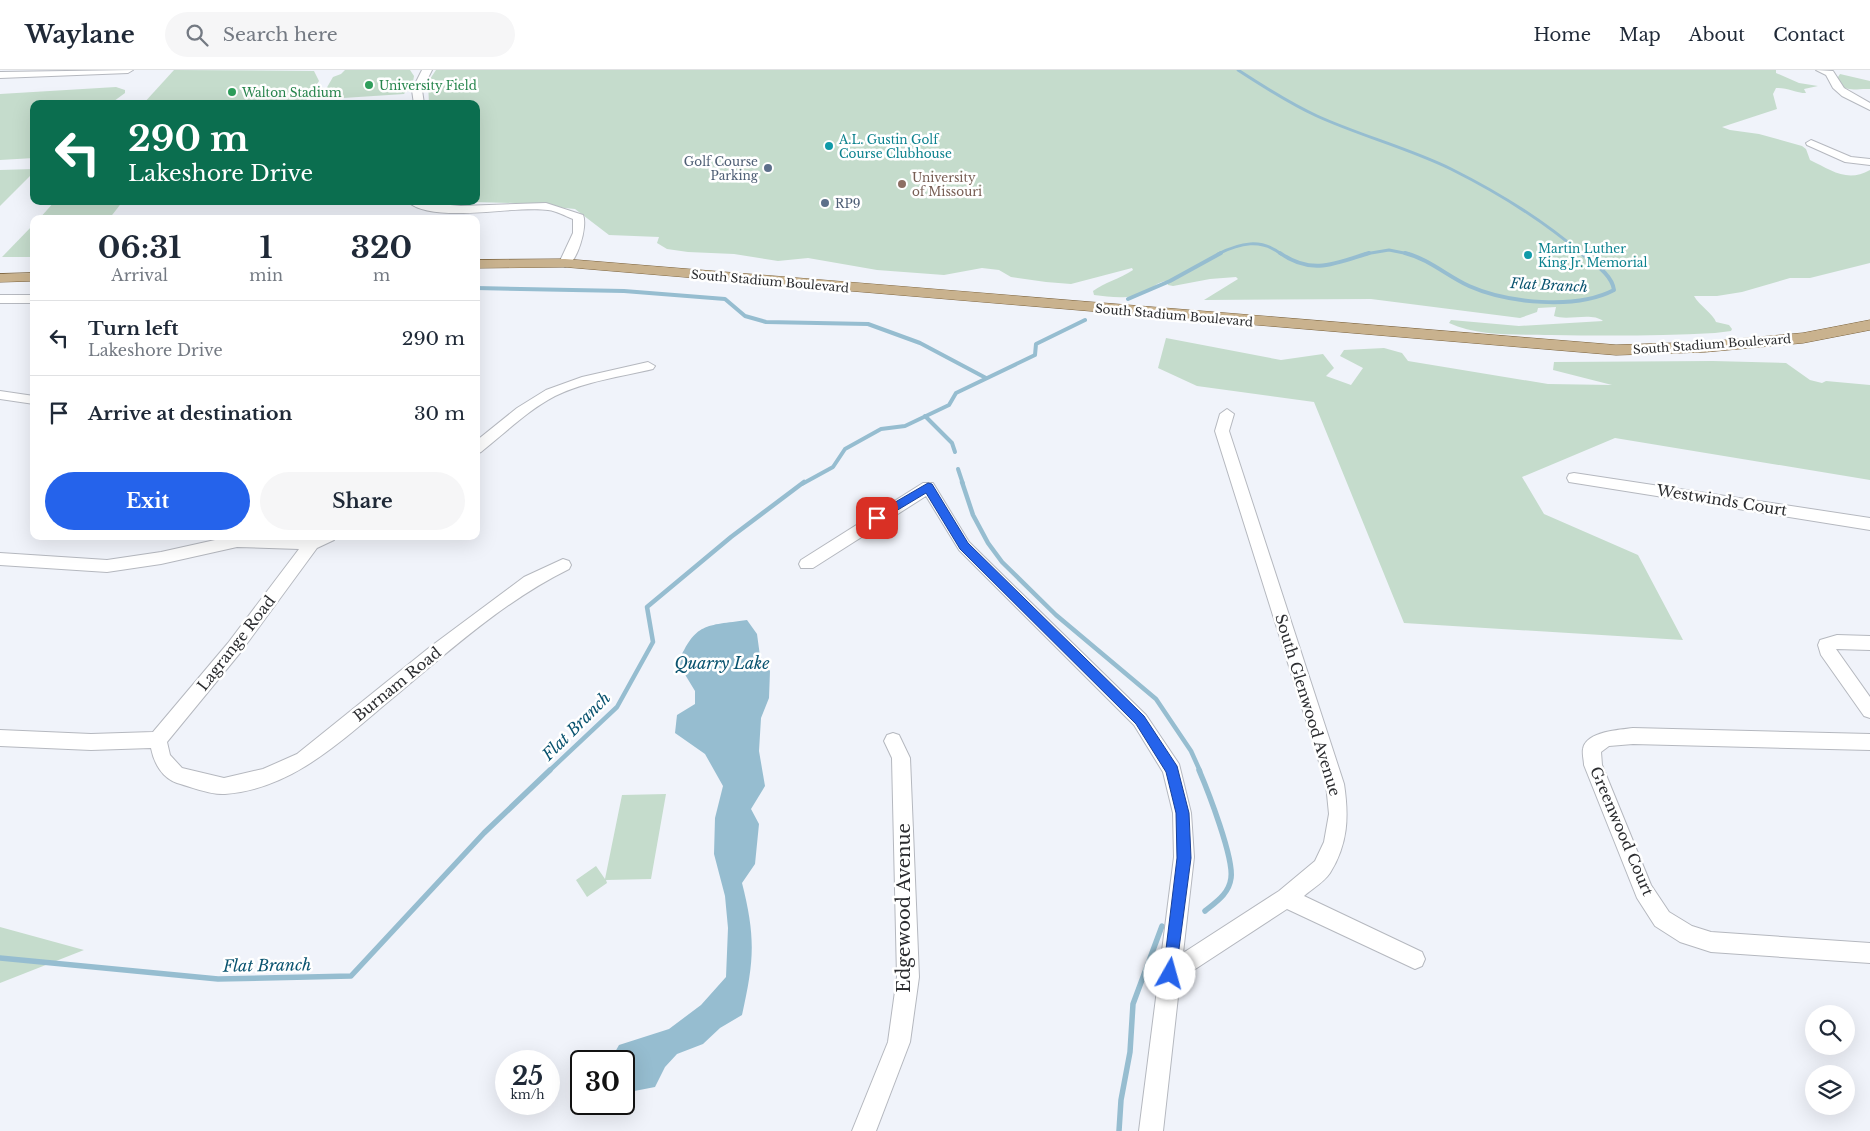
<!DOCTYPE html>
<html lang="en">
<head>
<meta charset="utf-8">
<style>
	:root { --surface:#fff; --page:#f6f6f7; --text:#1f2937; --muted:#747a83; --line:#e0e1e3; --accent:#2563eb }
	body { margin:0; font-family:"Libre Baskerville",serif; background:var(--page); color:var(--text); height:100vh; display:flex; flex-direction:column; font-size:19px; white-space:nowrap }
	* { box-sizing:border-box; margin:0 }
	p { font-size:16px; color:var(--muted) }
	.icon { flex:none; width:28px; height:28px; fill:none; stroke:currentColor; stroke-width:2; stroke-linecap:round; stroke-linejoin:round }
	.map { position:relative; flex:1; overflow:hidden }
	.sheet { position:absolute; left:30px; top:145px; width:450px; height:325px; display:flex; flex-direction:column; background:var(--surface); border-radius:10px; box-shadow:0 5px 20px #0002 }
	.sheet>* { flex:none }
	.hud { position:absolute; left:30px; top:30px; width:450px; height:105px; border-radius:10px; box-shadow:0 5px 20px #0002; background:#0b6e4f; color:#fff; overflow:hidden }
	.tools { position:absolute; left:1805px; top:935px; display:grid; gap:10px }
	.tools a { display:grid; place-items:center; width:50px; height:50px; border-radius:50%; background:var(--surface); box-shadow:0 5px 20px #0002; font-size:25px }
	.speed { position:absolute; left:495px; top:980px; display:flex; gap:10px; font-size:25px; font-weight:700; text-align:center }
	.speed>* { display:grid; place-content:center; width:65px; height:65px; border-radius:50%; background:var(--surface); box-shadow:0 5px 20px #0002; line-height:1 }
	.speed small { font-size:12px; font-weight:400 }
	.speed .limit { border:2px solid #111; border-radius:8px; background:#fff; color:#111 }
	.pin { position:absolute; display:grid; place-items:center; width:42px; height:42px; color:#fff; margin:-21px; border-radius:10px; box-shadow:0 2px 8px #0006 }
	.me { position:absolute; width:55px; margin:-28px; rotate:7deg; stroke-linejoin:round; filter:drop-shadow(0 0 4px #0008) }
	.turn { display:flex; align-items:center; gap:18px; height:105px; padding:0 15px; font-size:22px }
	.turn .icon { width:65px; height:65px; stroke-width:2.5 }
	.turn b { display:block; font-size:35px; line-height:42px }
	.eta { display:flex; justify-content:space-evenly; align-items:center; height:85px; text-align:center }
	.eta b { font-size:30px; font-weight:700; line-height:35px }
	.button { display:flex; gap:10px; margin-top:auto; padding:10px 15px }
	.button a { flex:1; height:58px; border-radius:30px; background:var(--accent); color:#fff; font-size:20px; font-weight:700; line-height:58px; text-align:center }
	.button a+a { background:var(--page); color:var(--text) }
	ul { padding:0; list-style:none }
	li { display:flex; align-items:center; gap:15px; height:75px; padding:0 15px; border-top:1px solid var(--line) }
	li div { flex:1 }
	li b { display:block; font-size:19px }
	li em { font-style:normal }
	header { display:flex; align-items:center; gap:30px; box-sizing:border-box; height:70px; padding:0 25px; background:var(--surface); border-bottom:1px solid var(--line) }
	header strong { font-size:24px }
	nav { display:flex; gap:28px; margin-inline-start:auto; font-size:18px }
	.search { width:350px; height:45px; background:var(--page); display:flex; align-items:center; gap:12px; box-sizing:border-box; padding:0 18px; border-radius:28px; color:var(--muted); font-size:19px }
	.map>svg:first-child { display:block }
	.green { fill:#c5dccc }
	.water { fill:#96bdd0 }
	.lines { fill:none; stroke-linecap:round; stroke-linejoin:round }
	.stream-far3 { stroke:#96bdd0; stroke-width:3 }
	.stream-far2 { stroke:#96bdd0; stroke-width:4 }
	.stream-far1 { stroke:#96bdd0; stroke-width:4.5 }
	.stream { stroke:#96bdd0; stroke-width:5.5 }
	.minor-casing { stroke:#b5b8bf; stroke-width:2 }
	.major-casing { stroke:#7b623c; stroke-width:1 }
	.minor { fill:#fff; fill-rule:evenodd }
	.major { fill:#c9b28e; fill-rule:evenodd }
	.route { fill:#2563eb; stroke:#184099 }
	.leisure-dot { fill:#2e9e5b; stroke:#fff; stroke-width:2 }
	.culture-dot { fill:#0f9aa8; stroke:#fff; stroke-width:2 }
	.service-dot { fill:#5c6f8a; stroke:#fff; stroke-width:2 }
	.education-dot { fill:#8d6e63; stroke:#fff; stroke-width:2 }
	.labels { text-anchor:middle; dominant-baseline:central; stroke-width:5; stroke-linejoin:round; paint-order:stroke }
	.far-leisure-label { font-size:12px; fill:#27864d; stroke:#fff; text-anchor:start }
	.far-culture-label { font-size:12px; fill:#0d838f; stroke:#fff; text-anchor:start }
	.far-service-label { font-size:12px; fill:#4e5e75; stroke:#fff; text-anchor:end }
	.far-education-label { font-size:12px; fill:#785e54; stroke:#fff; text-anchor:start }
	.far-street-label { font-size:12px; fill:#2c2d30; stroke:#fff }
	.far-water-label { font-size:14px; font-style:italic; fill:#09536f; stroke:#fff }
	.street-label { font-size:15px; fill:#2c2d30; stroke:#fff }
	.water-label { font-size:16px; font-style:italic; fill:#09536f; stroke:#fff }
	.near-street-label { font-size:18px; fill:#2c2d30; stroke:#fff }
</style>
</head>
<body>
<header>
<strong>Waylane</strong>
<div class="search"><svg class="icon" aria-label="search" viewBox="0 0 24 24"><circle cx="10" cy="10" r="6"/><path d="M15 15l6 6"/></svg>Search here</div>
<nav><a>Home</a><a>Map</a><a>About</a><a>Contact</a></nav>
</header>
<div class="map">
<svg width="1870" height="1061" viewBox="0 0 1870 1061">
	<rect width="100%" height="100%" fill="#f0f3fa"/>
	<!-- green -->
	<g class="green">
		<polygon points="174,0 314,1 319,11 304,34 143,34"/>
		<polygon points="345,0 410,0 414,6 413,12 404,24 328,29 322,26 333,7 341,4"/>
		<path d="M436 0H1776V3L1799 13 1818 16 1804 19 1806 23C1796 23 1786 17 1776 18L1773 24 1777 39 1722 57 1730 60 1759 64 1802 76 1806 79 1810 90C1831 100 1847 113 1870 100V193L1810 208H1790L1742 222 1717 226H1694C1699 235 1714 245 1716 252L1729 255 1732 259 1731 261 1715 263C1660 266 1606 266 1551 265 1519 264 1479 267 1449 253L1451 250 1519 256 1603 251C1592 242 1568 251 1554 246L1556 237 1538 238 1537 242 1520 248 1371 229 1204 230 1238 209 1236 207 1210 209 1173 216 1168 215 1167 211C1157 212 1154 217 1146 222 1130 230 1111 227 1094 225L1093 221C1105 212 1120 209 1133 200L1132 198 1071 214 1046 212 1011 207 999 200 982 198 944 205 877 200 808 188 778 191 734 184 688 182 667 179 657 173 659 167 609 165 575 139 515 133 435 131H476V34H429L428 12Z"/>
		<path d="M1840 4 1870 11V19C1856 18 1846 24 1836 10Z"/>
		<polygon points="116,17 125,20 125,23 110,34 34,34 34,88 0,90 0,24"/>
		<polygon points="34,99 34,102 0,136 0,100"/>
		<polygon points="55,131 123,131 109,149 39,149"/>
		<polygon points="34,154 34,187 2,187"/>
		<polygon points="1166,268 1281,290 1323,284 1334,298 1326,306 1351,315 1363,298 1340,286 1344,280 1384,278 1402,283 1408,291 1548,314 1612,315 1553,300 1554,292 1713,291 1786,293 1810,310 1822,313 1826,311 1870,315 1870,410 1615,368 1522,407 1544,444 1638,485 1683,570 1404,553 1314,332 1197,316 1158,298"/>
		<polygon points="666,724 651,809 606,810 607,813 587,827 576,810 596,796 605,809 622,725"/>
		<polygon points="0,857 84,880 0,913"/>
	</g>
	<!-- water -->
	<path class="water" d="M747 550 757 564 760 586 770 601 769 628 761 648 759 681 765 716 751 739 759 754 755 794 742 813C756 868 754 891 742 945L720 958 703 974 677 984 665 997 655 1017 624 1023V991H610L619 975 669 959 701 935 726 907 728 858 725 826 714 784 715 748 723 716 705 684 675 663 677 645 695 634V621L678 593C696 552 705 556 747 550Z"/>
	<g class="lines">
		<!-- stream-far3 -->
		<g class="stream-far3">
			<path d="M1238 0C1264 17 1289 33 1317 46 1361 66 1408 78 1451 99 1497 122 1544 151 1582 184"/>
			<path d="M1218 184C1240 173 1261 168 1281 184"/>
			<polyline points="1365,184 1389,180 1409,184"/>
		</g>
		<!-- stream-far2 -->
		<g class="stream-far2">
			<path d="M1280 183C1312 206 1337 193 1369 183"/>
			<path d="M1405 183C1429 189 1447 206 1469 216 1507 233 1576 240 1614 220 1612 204 1593 193 1581 183"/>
			<polyline points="476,218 624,221 725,229 745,246 766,252 868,254 920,273 986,308"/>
			<polyline points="1128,229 1170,211 1221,183"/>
			<polyline points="925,346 952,373 955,382"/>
			<polyline points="958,399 963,414"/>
			<polyline points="802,414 833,397 845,379 881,359 905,356 949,335 956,323 1035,285 1036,274 1085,250"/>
		</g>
		<!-- stream-far1 -->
		<g class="stream-far1">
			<polyline points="962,412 973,445 988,473 1002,492 1056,545 1156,629 1191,681 1200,701"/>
			<polyline points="549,701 617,637 653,572 647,537 731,467 804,412"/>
		</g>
		<!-- stream -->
		<g class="stream">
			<path d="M1199 700C1208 721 1234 788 1231 808 1229 824 1216 832 1205 841"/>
			<polyline points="0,888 218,909 351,906 484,763 550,700"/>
			<polyline points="1119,1061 1121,1030 1130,982 1133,934 1162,856"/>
		</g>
		<defs>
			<g id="minor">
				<polygon points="133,0 128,3 0,8 0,2"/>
				<polygon points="422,0 432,0 422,20 424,34 414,34 412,20"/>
				<polygon points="1816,0 1833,1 1844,18 1870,33 1870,40 1842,26 1833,18 1826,5"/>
				<polygon points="1811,70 1851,87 1870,89 1870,95 1845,92 1807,75 1806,73"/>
				<path d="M407 131 461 136 546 133 583 145C588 156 577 194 565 197L559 193 573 163V149C565 146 557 141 548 140 513 135 432 155 407 131Z"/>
				<rect x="0" y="225" width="34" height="8"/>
				<path d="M648 292 655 296 653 299C620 307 586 311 555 326 528 340 505 363 481 382L476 384V371L517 338 546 320 582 307Z"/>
				<polygon points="0,321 34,326 34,334 0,329"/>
				<path d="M1227 339 1234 344 1229 361 1344 714C1349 747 1348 774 1330 803 1324 812 1312 819 1304 826L1422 882 1425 889 1422 896 1415 899 1287 839 1180 909 1163 1061H1139L1174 787 1173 743 1163 702 1134 655 959 480 926 426 813 498H801L799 494 801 490 923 413H933L969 472 1146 645 1179 694 1191 743 1194 787 1183 883 1279 821 1315 791 1324 772 1329 744 1326 714 1215 361 1220 344Z"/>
				<polygon points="1574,403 1870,448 1870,460 1569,412 1567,408 1569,404"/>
				<path d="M233 466 310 468 337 466 334 470 317 478 240 583 167 672 170 685 182 698 224 708 263 699 297 684 430 577 524 507 563 489 569 491 571 495 569 499C504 531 449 581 394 627 344 668 294 719 225 724 211 725 191 717 177 713 162 708 154 693 151 678L91 680 0 676V660L91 664 153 662 228 573 299 479 237 477 161 494 107 502 0 495V483L107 490 161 482Z"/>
				<polygon points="1837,565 1870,566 1870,580 1836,579 1870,627 1870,648 1864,646 1821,585 1818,575 1820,570"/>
				<path d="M1633 658 1870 664V680L1633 674 1609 676 1601 682 1602 695 1651 815 1669 842 1692 856 1711 862 1870 873V893L1711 882 1680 872 1655 856 1637 828 1584 695C1584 690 1582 684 1583 679 1586 661 1620 660 1633 658Z"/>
				<polygon points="893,663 899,665 910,688 919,907 910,972 876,1061 852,1061 888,972 897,907 892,688 884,671 887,665"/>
			</g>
			<g id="major">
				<polygon points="565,189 1616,275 1705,272 1803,263 1870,250 1870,260 1803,273 1705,282 1616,285 565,197 476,198 476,190"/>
				<polygon points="34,203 34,211 0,212 0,204"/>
			</g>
		</defs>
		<!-- minor casing -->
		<use href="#minor" class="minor-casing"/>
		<!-- major casing -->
		<use href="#major" class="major-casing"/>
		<!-- minor -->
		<use href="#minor" class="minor"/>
		<!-- major -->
		<use href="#major" class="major"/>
	</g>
	<!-- route -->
	<polygon class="route" points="928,413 932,414 968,473 1144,646 1177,696 1189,743 1191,788 1175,909 1170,911 1165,909 1163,904 1177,788 1176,743 1166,702 1136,654 960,479 926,423 881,450 873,450 873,445"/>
	<!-- markers -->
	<g class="leisure-dot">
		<circle cx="369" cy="15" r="5"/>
		<circle cx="232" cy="22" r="5"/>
	</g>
	<g class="culture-dot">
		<circle cx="829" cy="76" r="5"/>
		<circle cx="1528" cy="185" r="5"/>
	</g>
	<g class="service-dot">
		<circle cx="768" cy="98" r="5"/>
		<circle cx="825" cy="133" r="5"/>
	</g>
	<circle class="education-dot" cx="902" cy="114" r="5"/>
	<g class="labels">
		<!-- far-leisure labels -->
		<g class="far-leisure-label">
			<text x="379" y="15">University Field</text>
			<text x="242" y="22">Walton Stadium</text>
		</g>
		<!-- far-culture labels -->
		<g class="far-culture-label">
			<text x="839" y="69">A.L. Gustin Golf<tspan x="839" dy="14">Course Clubhouse</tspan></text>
			<text x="1538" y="178">Martin Luther<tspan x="1538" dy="14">King Jr. Memorial</tspan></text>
		</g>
		<!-- far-service labels -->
		<g class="far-service-label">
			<text x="758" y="91">Golf Course<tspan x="758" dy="14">Parking</tspan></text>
			<text x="835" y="133" text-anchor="start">RP9</text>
		</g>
		<!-- far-education labels -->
		<g class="far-education-label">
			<text x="912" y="107">University<tspan x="912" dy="14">of Missouri</tspan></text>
		</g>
		<!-- far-street labels -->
		<g class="far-street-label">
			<text transform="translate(770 211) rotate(5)">South Stadium Boulevard</text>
			<text transform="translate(1174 245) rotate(5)">South Stadium Boulevard</text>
			<text transform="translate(1712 274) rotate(-4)">South Stadium Boulevard</text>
		</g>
		<!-- far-water labels -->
		<g class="far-water-label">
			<text transform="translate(1549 215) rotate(3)">Flat Branch</text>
		</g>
		<!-- street labels -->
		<g class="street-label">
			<text transform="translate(1722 430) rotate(9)">Westwinds Court</text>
			<text transform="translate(236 573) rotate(-52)">Lagrange Road</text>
			<text transform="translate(397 614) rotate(-39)">Burnam Road</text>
			<text transform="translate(1308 635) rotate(73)">South Glenwood Avenue</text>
			<text transform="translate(1622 761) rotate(67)">Greenwood Court</text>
		</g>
		<!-- water labels -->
		<g class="water-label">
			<text x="722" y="593">Quarry Lake</text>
			<text transform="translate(576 656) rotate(-45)">Flat Branch</text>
			<text transform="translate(267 895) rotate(-1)">Flat Branch</text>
		</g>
		<!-- near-street labels -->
		<g class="near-street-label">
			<text transform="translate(904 838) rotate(-90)">Edgewood Avenue</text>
		</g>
	</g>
</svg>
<div class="tools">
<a><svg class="icon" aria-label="search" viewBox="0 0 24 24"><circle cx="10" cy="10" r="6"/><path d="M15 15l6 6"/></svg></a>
<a><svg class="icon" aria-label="layers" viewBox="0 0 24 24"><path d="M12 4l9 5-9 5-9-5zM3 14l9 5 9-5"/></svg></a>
</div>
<div class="speed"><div>25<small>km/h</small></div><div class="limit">30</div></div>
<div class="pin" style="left:877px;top:448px;background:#d93025"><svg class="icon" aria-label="arrive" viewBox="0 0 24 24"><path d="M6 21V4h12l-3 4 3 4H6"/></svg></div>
<svg class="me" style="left:1170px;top:904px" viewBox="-20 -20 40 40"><circle r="19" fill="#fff"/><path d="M0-13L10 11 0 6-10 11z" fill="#2563eb"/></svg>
<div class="hud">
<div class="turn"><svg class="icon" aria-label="left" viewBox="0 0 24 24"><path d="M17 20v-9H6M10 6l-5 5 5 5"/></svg><div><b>290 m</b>Lakeshore Drive</div></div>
</div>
<section class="sheet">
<div class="eta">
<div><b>06:31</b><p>Arrival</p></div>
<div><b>1</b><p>min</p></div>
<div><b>320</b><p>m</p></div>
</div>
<ul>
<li><svg class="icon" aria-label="left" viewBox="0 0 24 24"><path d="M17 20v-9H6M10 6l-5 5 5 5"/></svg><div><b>Turn left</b><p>Lakeshore Drive</p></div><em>290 m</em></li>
<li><svg class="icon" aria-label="arrive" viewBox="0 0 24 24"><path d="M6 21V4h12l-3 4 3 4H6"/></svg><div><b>Arrive at destination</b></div><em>30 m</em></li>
</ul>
<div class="button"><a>Exit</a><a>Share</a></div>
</section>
</div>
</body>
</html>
